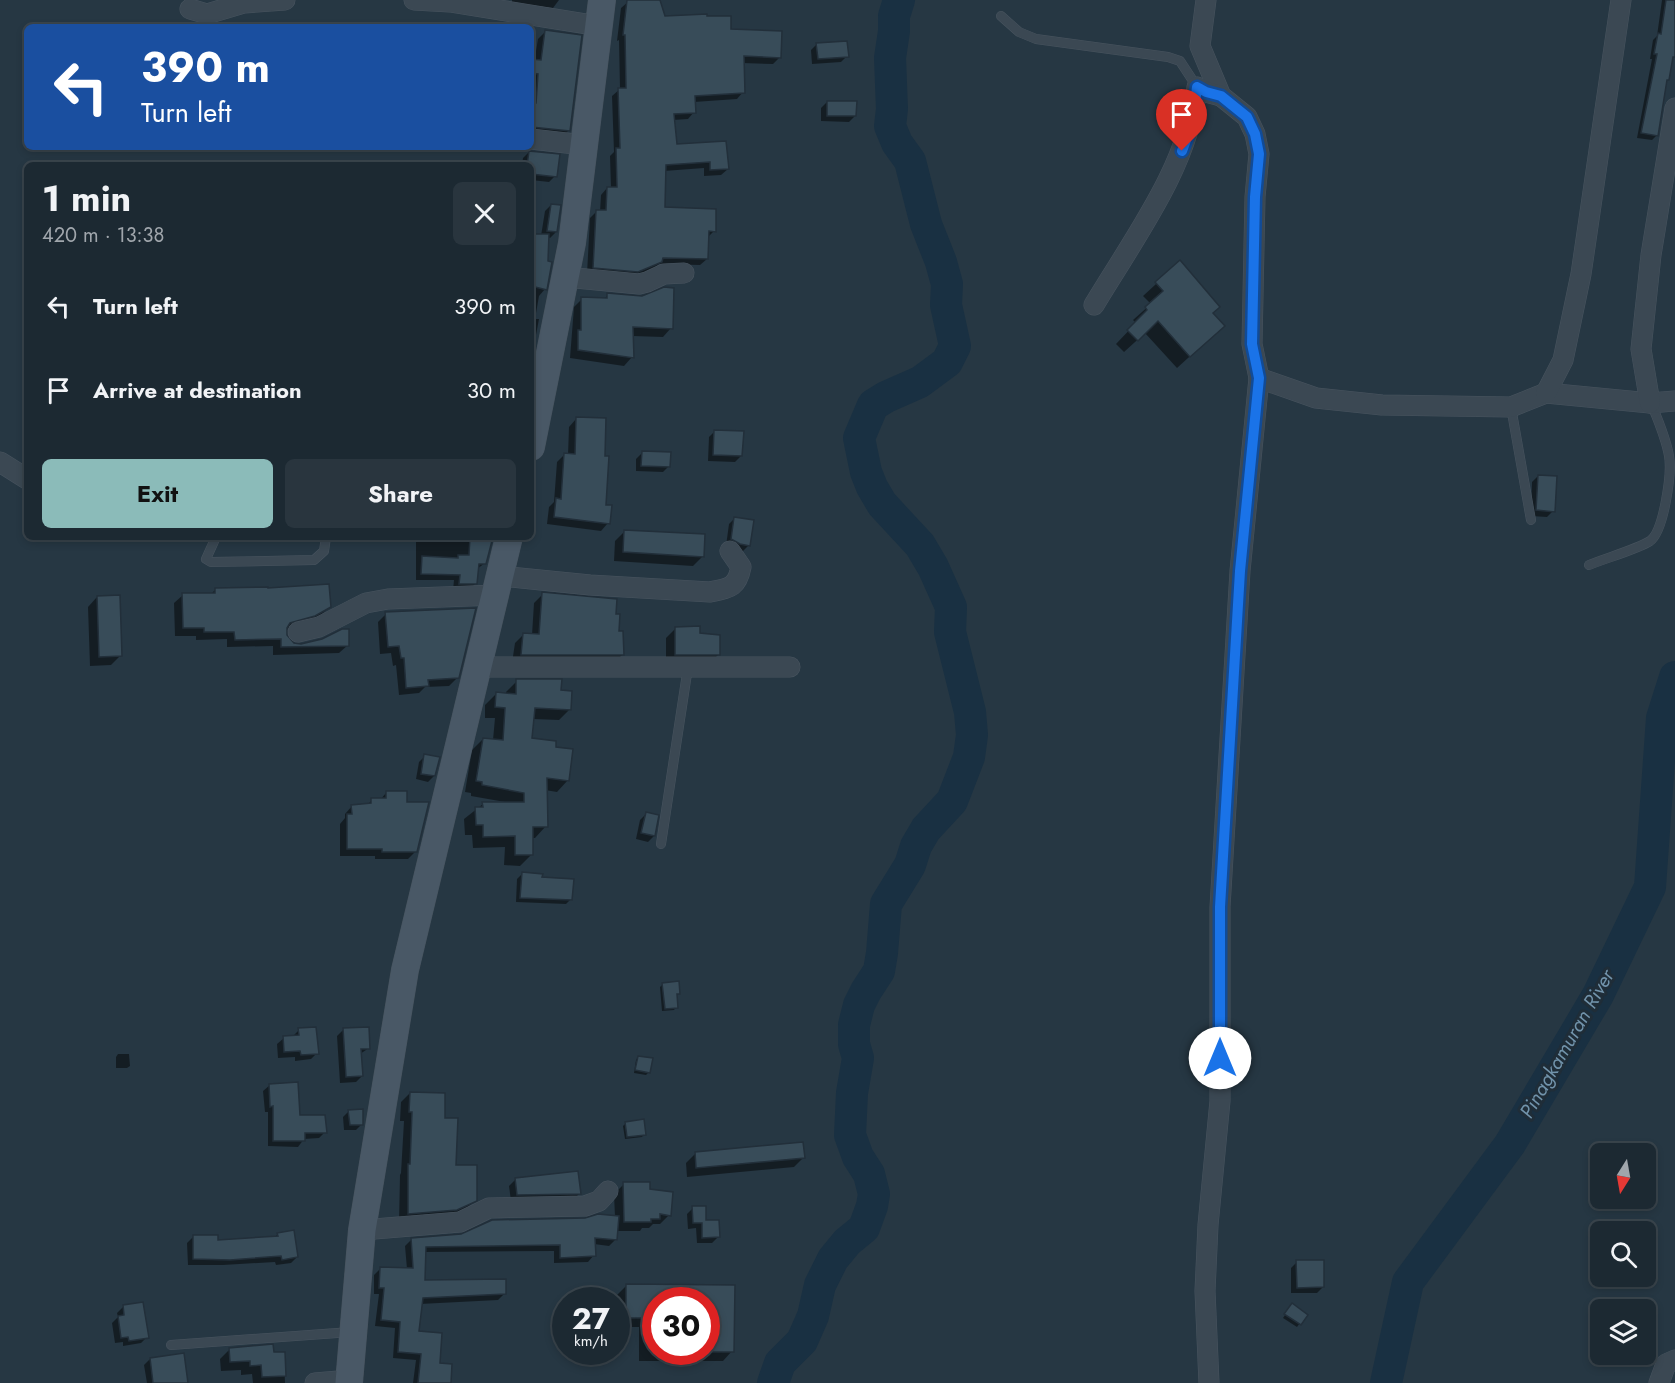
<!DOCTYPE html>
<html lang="en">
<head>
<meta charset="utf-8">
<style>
	:root { --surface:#1c2932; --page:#29353e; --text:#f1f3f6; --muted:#a0a6ac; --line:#3a454d; --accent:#8bbbb9 }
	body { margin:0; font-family:Jost,sans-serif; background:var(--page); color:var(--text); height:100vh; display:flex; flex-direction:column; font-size:22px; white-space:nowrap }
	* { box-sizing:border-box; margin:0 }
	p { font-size:20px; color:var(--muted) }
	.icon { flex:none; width:33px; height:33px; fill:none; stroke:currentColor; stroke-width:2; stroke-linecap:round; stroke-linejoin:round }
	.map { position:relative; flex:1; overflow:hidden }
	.details { position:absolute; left:24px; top:162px; width:510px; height:378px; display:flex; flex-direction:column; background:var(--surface); border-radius:9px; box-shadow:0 3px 9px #0003,0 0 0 2px var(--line) }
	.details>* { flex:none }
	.hud { position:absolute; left:24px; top:24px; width:510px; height:126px; border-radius:9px; box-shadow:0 3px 9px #0003,0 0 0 2px var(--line); background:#1a4fa0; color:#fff; overflow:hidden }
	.needle { width:39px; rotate:191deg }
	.buttons { position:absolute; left:1590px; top:1143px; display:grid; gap:12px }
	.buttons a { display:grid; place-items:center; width:66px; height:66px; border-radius:9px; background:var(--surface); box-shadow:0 3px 9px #0003,0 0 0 2px var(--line); font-size:30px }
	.speed { position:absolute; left:552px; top:1287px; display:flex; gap:12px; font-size:30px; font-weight:700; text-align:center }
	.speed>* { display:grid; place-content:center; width:78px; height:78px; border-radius:50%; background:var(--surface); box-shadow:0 3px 9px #0003,0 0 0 2px var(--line); line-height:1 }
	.speed small { font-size:15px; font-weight:400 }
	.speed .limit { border:9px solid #d22; background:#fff; color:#111 }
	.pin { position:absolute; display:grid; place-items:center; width:51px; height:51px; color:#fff; margin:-62px -26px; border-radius:50% 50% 50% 0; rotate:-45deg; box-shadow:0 0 6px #0007 }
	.pin .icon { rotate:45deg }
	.me { position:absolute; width:66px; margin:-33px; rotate:0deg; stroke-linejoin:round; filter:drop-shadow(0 0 4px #0008) }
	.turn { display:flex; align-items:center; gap:21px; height:126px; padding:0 18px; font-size:27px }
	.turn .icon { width:78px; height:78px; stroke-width:2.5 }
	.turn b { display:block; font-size:42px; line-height:51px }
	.round { display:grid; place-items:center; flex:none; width:63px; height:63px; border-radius:9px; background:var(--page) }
	.head { display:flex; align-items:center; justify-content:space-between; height:102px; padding:0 18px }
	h1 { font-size:36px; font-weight:700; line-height:45px }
	.button { display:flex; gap:12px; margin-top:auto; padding:12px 18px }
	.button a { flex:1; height:69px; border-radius:9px; background:var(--accent); color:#111; font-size:24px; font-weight:700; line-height:69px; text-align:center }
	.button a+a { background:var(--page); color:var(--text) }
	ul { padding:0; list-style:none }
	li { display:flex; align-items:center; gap:18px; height:84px; padding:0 18px }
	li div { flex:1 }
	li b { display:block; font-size:22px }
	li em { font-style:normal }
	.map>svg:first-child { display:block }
	.shadow { fill:#0007; fill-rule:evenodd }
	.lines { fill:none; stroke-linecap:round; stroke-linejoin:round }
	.river { stroke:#193042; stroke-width:32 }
	.building { fill:#384c59; stroke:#222f3a; stroke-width:1.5 }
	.lane-casing { stroke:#48545f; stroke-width:10 }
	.street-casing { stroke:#48545f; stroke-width:21 }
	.secondary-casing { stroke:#48545f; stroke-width:28 }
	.lane { stroke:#3b4853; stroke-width:9 }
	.street { stroke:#3b4853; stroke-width:20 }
	.secondary { stroke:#495866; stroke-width:27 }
	.route-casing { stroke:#114b97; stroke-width:15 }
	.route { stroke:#1a73e8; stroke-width:10 }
	.labels { text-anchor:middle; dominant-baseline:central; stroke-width:6; stroke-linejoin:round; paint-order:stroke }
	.water-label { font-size:20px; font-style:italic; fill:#7193ab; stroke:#1f2d38 }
</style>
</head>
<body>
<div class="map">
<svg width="1675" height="1383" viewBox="0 0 1675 1383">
	<rect width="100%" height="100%" fill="#263743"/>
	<!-- shadow -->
	<g class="shadow">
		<polygon points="512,0 559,0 553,8 512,3"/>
		<polygon points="1662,0 1675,0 1675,36 1657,135 1652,140 1637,138 1652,59 1650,59 1653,40 1657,36"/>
		<polygon points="628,2 663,18 730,30 780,57 773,64 742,63 743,92 737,99 694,102 694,112 688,119 673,120 676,146 728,169 721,175 704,176 704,168 664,171 663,208 714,231 707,238 707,259 700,265 659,264 654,268 630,278 587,274 590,218 597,211 600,212 601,195 607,188 611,188 610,156 614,152 612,96 620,89 619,40 617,41 621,8"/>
		<polygon points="129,23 194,27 125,27"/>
		<polygon points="546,31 568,131 560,139 531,135 531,57 535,57 538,39"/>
		<polygon points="817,44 847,56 841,62 812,64 811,50"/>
		<polygon points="827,102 855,116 849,122 821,121 821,108"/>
		<polygon points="529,152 555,176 549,182 531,180 531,165 522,165 523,158"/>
		<polygon points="551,205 556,232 550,238 547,237 545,289 539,296 535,319 539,319 536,335 531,343 531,235 541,236 545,211"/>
		<polygon points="1180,262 1211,313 1210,338 1177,368 1145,333 1124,352 1116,344 1136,323 1133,320 1151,304 1143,296"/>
		<polygon points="608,295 671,328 663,337 632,336 632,357 624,366 570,358 574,307 582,299 603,300"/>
		<polygon points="576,419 608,523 601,531 547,524 549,507 554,502 557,462 565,454 568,455 569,427"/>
		<polygon points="715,431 741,456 735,462 708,461 709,437"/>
		<polygon points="642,453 669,466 663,472 636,471 636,459"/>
		<polygon points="1538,476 1553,511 1547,517 1531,516 1532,482"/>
		<polygon points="735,518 749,545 743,551 733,550 726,546 729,524"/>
		<polygon points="625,531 703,556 693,566 614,561 615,541"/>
		<polygon points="491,537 485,563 477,569 476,583 470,589 453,590 454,580 416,580 416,540 382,538"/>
		<polygon points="216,589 329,607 321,615 305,624 285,629 285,636 293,645 348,645 339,653 273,655 273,646 227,647 227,639 196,640 196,636 175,636 174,603 183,595 211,594"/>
		<polygon points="543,594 614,615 623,654 614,663 512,663 515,643 524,634 532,635 534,603"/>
		<polygon points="97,597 121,655 111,665 90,666 88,607"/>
		<polygon points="386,614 458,677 449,686 425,687 419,693 399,695 396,665 393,666 391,653 380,654 378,622"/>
		<polygon points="675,629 719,654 709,664 666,664 666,638"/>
		<polygon points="517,681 559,692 570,709 559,720 533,719 531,739 554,748 568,780 557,792 545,790 546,826 535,838 532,838 532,854 520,866 504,865 505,847 473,848 472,835 465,835 464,819 483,804 505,803 505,802 471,796 471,793 465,792 472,750 483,739 493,740 495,718 485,718 485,705 496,694 506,694 506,692"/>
		<polygon points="425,756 434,776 428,782 416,779 419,762"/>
		<polygon points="386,793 406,804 416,851 408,859 375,859 375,856 340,856 340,824 345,818 345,814 352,806 367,805 372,800 380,800"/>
		<polygon points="646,814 654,836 648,842 636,839 640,820"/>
		<polygon points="522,874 571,899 566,904 516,902 517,879"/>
		<polygon points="663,984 679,993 675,996 676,1007 674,1010 662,1011 660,987"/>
		<polygon points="299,1030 317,1053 311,1059 295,1061 295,1057 278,1058 277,1044 284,1038 293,1036"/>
		<polygon points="343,1030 369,1048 360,1054 362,1076 356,1082 340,1083 337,1036"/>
		<polygon points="118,1054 129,1054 130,1066 127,1068 116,1068 116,1057"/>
		<polygon points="638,1057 649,1072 646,1075 634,1073 636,1060"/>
		<polygon points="270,1085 298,1117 325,1132 319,1138 304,1139 298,1147 268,1146 268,1112 265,1112 263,1091"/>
		<polygon points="410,1093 443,1119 455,1166 475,1200 466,1209 446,1219 399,1223 400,1175 401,1173 404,1121 400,1121 401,1102"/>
		<polygon points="349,1111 362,1124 356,1130 344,1130 343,1117"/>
		<polygon points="626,1123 644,1134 642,1137 625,1139 623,1126"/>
		<polygon points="695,1154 803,1158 794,1167 687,1177 686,1163"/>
		<polygon points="515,1180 579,1194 573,1200 511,1201 509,1186"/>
		<polygon points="624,1184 648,1191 669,1215 660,1224 653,1224 649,1228 642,1228 640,1231 616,1231 616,1239 609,1246 594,1244 594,1255 588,1262 554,1263 554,1251 424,1252 424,1281 504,1294 498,1300 420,1304 417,1332 449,1383 413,1383 416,1360 393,1358 395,1328 375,1326 379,1294 374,1294 374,1275 381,1268 407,1269 405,1246 412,1239 615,1217 614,1194"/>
		<polygon points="693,1208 718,1237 712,1243 697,1243 696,1228 688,1229 687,1214"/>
		<polygon points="278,1234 297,1257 291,1263 276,1265 275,1262 223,1265 188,1265 187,1243 193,1237 217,1242 274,1238"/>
		<polygon points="1297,1262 1323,1287 1317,1293 1291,1293 1291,1268"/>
		<path d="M627 1285 734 1286 732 1351 723 1361H639V1327H617V1295ZM656 1300H706V1352H656Z"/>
		<polygon points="123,1307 147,1337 141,1343 123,1346 123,1342 115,1343 112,1323 118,1317 117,1313"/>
		<polygon points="1290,1308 1306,1315 1297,1327 1283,1318"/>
		<polygon points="230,1349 284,1353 285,1383 253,1383 252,1374 241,1375 241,1370 221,1371 220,1359"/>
		<polygon points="150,1359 186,1383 147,1383 144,1365"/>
	</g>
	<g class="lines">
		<!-- river -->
		<g class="river">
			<polyline points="773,1383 780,1363 802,1341 813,1316 820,1285 833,1259 847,1242 864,1228 872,1206 874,1194 869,1174 858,1157 850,1135 852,1093 858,1058 854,1044 854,1025 859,1005 866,991 879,971 882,953 886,904 910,865 916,846 926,829 952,801 969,757 972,735 970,712 950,632 951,607 933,567 920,545 882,504 872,487 866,472 859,438 873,405 886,397 920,382 947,362 955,346 946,305 947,284 941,262 926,224 910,161 897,143 890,126 892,109 890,58 894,31 894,16 899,0"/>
			<polyline points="1386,1383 1408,1282 1510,1144 1598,995 1650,887 1662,718 1675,677"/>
		</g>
	</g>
	<!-- building -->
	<g class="building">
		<polygon points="627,0 660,0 665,16 707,14 707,16 731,16 731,29 782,31 781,58 744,56 745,93 695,96 696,113 674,114 677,144 726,141 729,169 710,170 710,162 666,165 665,207 716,209 716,232 709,231 708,259 663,258 662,262 638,272 593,268 596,210 606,210 607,187 617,187 616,148 620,148 618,88 626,88 625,35 623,35"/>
		<polygon points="1666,0 1675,0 1675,57 1673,57 1669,80 1667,80 1658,136 1641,133 1657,54 1654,54 1658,33 1661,34"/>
		<polygon points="545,30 582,35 570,131 531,127 531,103 536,103 538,74 531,73 531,59 541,60"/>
		<polygon points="847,41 849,57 818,59 816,43"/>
		<polygon points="827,101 857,101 856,116 827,116"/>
		<polygon points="529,151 560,154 557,177 531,174 531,165 527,165"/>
		<polygon points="551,204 561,205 557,232 547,231"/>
		<polygon points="531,234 549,234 548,261 552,262 547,290 531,286"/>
		<polygon points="1180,260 1220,307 1213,313 1225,326 1190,357 1158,321 1138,341 1127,330 1147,310 1145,307 1163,291 1155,282"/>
		<polygon points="664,287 674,288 673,329 633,327 634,358 578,350 578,330 581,330 581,297 607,298 607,293 642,296"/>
		<polygon points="576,417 606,418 605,456 609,456 606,505 612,505 610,524 554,517 556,498 561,499 564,453 575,454"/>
		<polygon points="714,430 744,431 742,456 713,455"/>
		<polygon points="642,451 671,452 670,467 641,466"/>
		<polygon points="1538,475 1557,476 1555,512 1536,510"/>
		<polygon points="734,517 754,520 750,546 740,544 731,539"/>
		<polygon points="624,530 705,534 704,557 623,552"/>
		<polygon points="470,537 493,537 486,564 479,564 477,584 459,584 460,575 421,574 422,556 458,558 458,555 469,555"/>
		<polygon points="329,584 331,607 315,616 290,623 287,628 287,635 294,643 301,644 322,639 342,629 349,629 349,646 281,647 281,639 235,640 234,632 204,632 204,628 183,628 182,593 215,593 215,588 268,587 268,588"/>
		<polygon points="542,592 617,599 616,614 620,614 619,631 623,631 624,655 521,655 523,633 539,634"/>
		<polygon points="120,595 122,656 99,657 97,596"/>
		<polygon points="476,608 459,678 428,680 429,686 406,688 404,658 401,658 399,646 388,647 385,612"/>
		<polygon points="700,626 700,633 720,635 720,655 675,655 675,627"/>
		<polygon points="516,679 562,679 561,690 572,691 571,710 535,708 532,738 556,741 556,747 573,749 569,781 547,778 548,827 533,827 533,855 515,855 515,836 483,837 483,825 476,825 475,807 483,807 482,802 524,802 524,793 482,785 482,782 476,781 483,738 503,740 505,708 495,707 496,692 516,694"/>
		<polygon points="424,754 440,757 435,776 421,774"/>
		<polygon points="386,791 407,791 407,802 429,802 417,852 382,852 382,849 347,849 347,814 352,814 351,805 371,803 371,798 386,798"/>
		<polygon points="646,812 659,815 655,836 641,833"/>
		<polygon points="522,872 543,874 542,877 574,879 572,900 520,898"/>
		<polygon points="679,981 680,994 677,994 678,1008 665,1009 662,983"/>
		<polygon points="316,1027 319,1054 301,1055 300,1051 284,1052 283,1036 299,1035 298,1028"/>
		<polygon points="369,1027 370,1049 361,1049 363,1076 346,1077 343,1028"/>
		<polygon points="638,1056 653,1058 650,1073 635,1070"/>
		<polygon points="298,1082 300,1115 325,1115 327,1133 305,1133 305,1141 273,1141 273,1106 270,1107 269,1084"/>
		<polygon points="410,1092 445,1093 445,1118 458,1118 456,1165 477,1165 477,1201 457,1210 408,1214 408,1164 410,1164 412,1112 409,1112"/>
		<polygon points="363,1109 363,1125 350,1125 348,1110"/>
		<polygon points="644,1119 646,1135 627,1137 625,1122"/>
		<polygon points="803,1142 805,1158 696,1168 695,1152"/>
		<polygon points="578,1171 581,1194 517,1195 515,1178"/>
		<polygon points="623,1182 650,1182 650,1189 673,1192 671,1216 660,1214 660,1219 651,1219 651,1222 624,1222"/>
		<polygon points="692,1206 706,1206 706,1220 719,1220 720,1237 702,1238 702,1223 693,1223"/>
		<polygon points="598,1214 619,1216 617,1240 595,1238 596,1256 560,1258 560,1245 426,1247 425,1280 506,1279 506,1294 423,1298 419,1331 442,1333 440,1363 452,1364 451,1383 418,1383 421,1354 398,1352 400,1322 381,1320 384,1288 379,1288 380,1267 413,1268 411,1238 461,1234 492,1220 585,1218"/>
		<polygon points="294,1230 298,1257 282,1260 281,1256 230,1260 193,1259 193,1235 218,1235 218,1240 278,1236 277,1233"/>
		<polygon points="1296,1260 1324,1260 1324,1287 1297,1288"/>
		<polygon points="626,1284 735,1285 734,1352 706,1352 706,1300 656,1300 656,1318 626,1318"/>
		<polygon points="143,1302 149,1338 129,1341 128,1337 121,1338 118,1316 124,1315 123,1305"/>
		<polygon points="1292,1303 1308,1315 1301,1325 1284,1314"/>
		<polygon points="273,1344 274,1352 285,1352 286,1376 262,1377 261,1365 250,1366 250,1361 230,1362 229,1348"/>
		<polygon points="184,1353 188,1383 153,1383 150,1358"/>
	</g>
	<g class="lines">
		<defs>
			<g id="lane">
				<polyline points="1001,16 1019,32 1036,39 1168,57 1180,61 1197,87"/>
				<polyline points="1511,407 1531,520"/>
				<polyline points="216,537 206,559 211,562 314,560 324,551 326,537"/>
				<path d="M1589 565C1603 559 1638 549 1650 541 1664 531 1672 473 1669 456 1666 438 1658 420 1651 403"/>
				<polyline points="661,844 688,667"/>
				<polyline points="171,1345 351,1332"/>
			</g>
			<g id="street">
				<polyline points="414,0 450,2 599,26"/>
				<polyline points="1206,0 1200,46 1221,96 1247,117 1255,134 1259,154 1255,197 1252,344 1259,378 1240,571 1220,907 1220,1101 1208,1225 1205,1291 1209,1383"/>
				<polyline points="190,9 207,14 244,3 285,0"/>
				<polyline points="531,139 584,145"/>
				<polyline points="565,277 639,284 647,282 664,274 684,273"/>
				<path d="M1094 305C1134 238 1189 166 1197 87L1206 92 1221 96"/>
				<polyline points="1259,378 1316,398 1382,405 1511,407 1546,393 1650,403 1675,401"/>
				<polyline points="1546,393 1563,360 1581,274 1621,0"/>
				<polyline points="1650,403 1641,349 1651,255 1675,108"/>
				<polyline points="0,462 27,479"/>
				<path d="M500 576 590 585 710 592C729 588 737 588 741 567L730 551"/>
				<polyline points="298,632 319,627 366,603 388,599 496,595"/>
				<polyline points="478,667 790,667"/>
				<polyline points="362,1230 460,1222 489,1208 585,1206 599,1201 608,1191"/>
				<polyline points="315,1383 350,1380"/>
				<polyline points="1659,1383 1666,1364 1675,1360"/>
			</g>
			<g id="secondary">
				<polyline points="531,447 572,243 602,0"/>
				<polyline points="349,1383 362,1230 405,970 509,537"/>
			</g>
		</defs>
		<!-- lane casing -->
		<use href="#lane" class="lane-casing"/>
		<!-- street casing -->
		<use href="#street" class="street-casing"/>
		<!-- secondary casing -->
		<use href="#secondary" class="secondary-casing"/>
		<!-- lane -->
		<use href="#lane" class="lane"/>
		<!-- street -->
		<use href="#street" class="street"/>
		<!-- secondary -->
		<use href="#secondary" class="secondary"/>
	</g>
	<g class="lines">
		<defs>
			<path id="route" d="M1182 151C1191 130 1195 109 1197 87L1206 92 1221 96 1247 117 1255 134 1259 154 1255 197 1252 344 1259 378 1240 571 1220 907V1058"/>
		</defs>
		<!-- route casing -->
		<use href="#route" class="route-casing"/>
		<!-- route -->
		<use href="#route" class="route"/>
	</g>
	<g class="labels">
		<!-- water labels -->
		<g class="water-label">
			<text transform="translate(1567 1044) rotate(-60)">Pinagkamuran River</text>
		</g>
	</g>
</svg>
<div class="buttons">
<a><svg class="needle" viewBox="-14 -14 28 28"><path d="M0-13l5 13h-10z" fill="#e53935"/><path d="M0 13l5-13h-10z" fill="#a0a6ac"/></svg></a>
<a><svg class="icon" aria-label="search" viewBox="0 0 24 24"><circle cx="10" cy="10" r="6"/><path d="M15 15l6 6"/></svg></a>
<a><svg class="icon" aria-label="layers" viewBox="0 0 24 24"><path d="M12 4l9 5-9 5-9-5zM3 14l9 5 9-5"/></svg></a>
</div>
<div class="speed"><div>27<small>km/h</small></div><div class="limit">30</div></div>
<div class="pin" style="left:1182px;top:151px;background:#d93025"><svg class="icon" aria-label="arrive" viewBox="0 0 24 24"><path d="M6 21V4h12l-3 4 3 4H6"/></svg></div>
<svg class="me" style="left:1220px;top:1058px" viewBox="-20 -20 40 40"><circle r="19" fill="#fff"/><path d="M0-13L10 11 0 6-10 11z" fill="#1a73e8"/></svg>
<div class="hud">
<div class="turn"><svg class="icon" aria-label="left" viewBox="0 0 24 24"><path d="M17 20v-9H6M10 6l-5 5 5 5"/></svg><div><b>390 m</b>Turn left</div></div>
</div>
<section class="details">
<div class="head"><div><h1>1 min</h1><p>420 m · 13:38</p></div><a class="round"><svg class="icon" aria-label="close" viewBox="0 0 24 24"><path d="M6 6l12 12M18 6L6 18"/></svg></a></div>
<ul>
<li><svg class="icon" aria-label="left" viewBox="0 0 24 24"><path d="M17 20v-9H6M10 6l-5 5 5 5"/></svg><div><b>Turn left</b></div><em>390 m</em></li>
<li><svg class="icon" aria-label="arrive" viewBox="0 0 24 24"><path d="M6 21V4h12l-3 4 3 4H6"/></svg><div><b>Arrive at destination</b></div><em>30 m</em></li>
</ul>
<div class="button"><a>Exit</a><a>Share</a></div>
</section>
</div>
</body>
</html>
